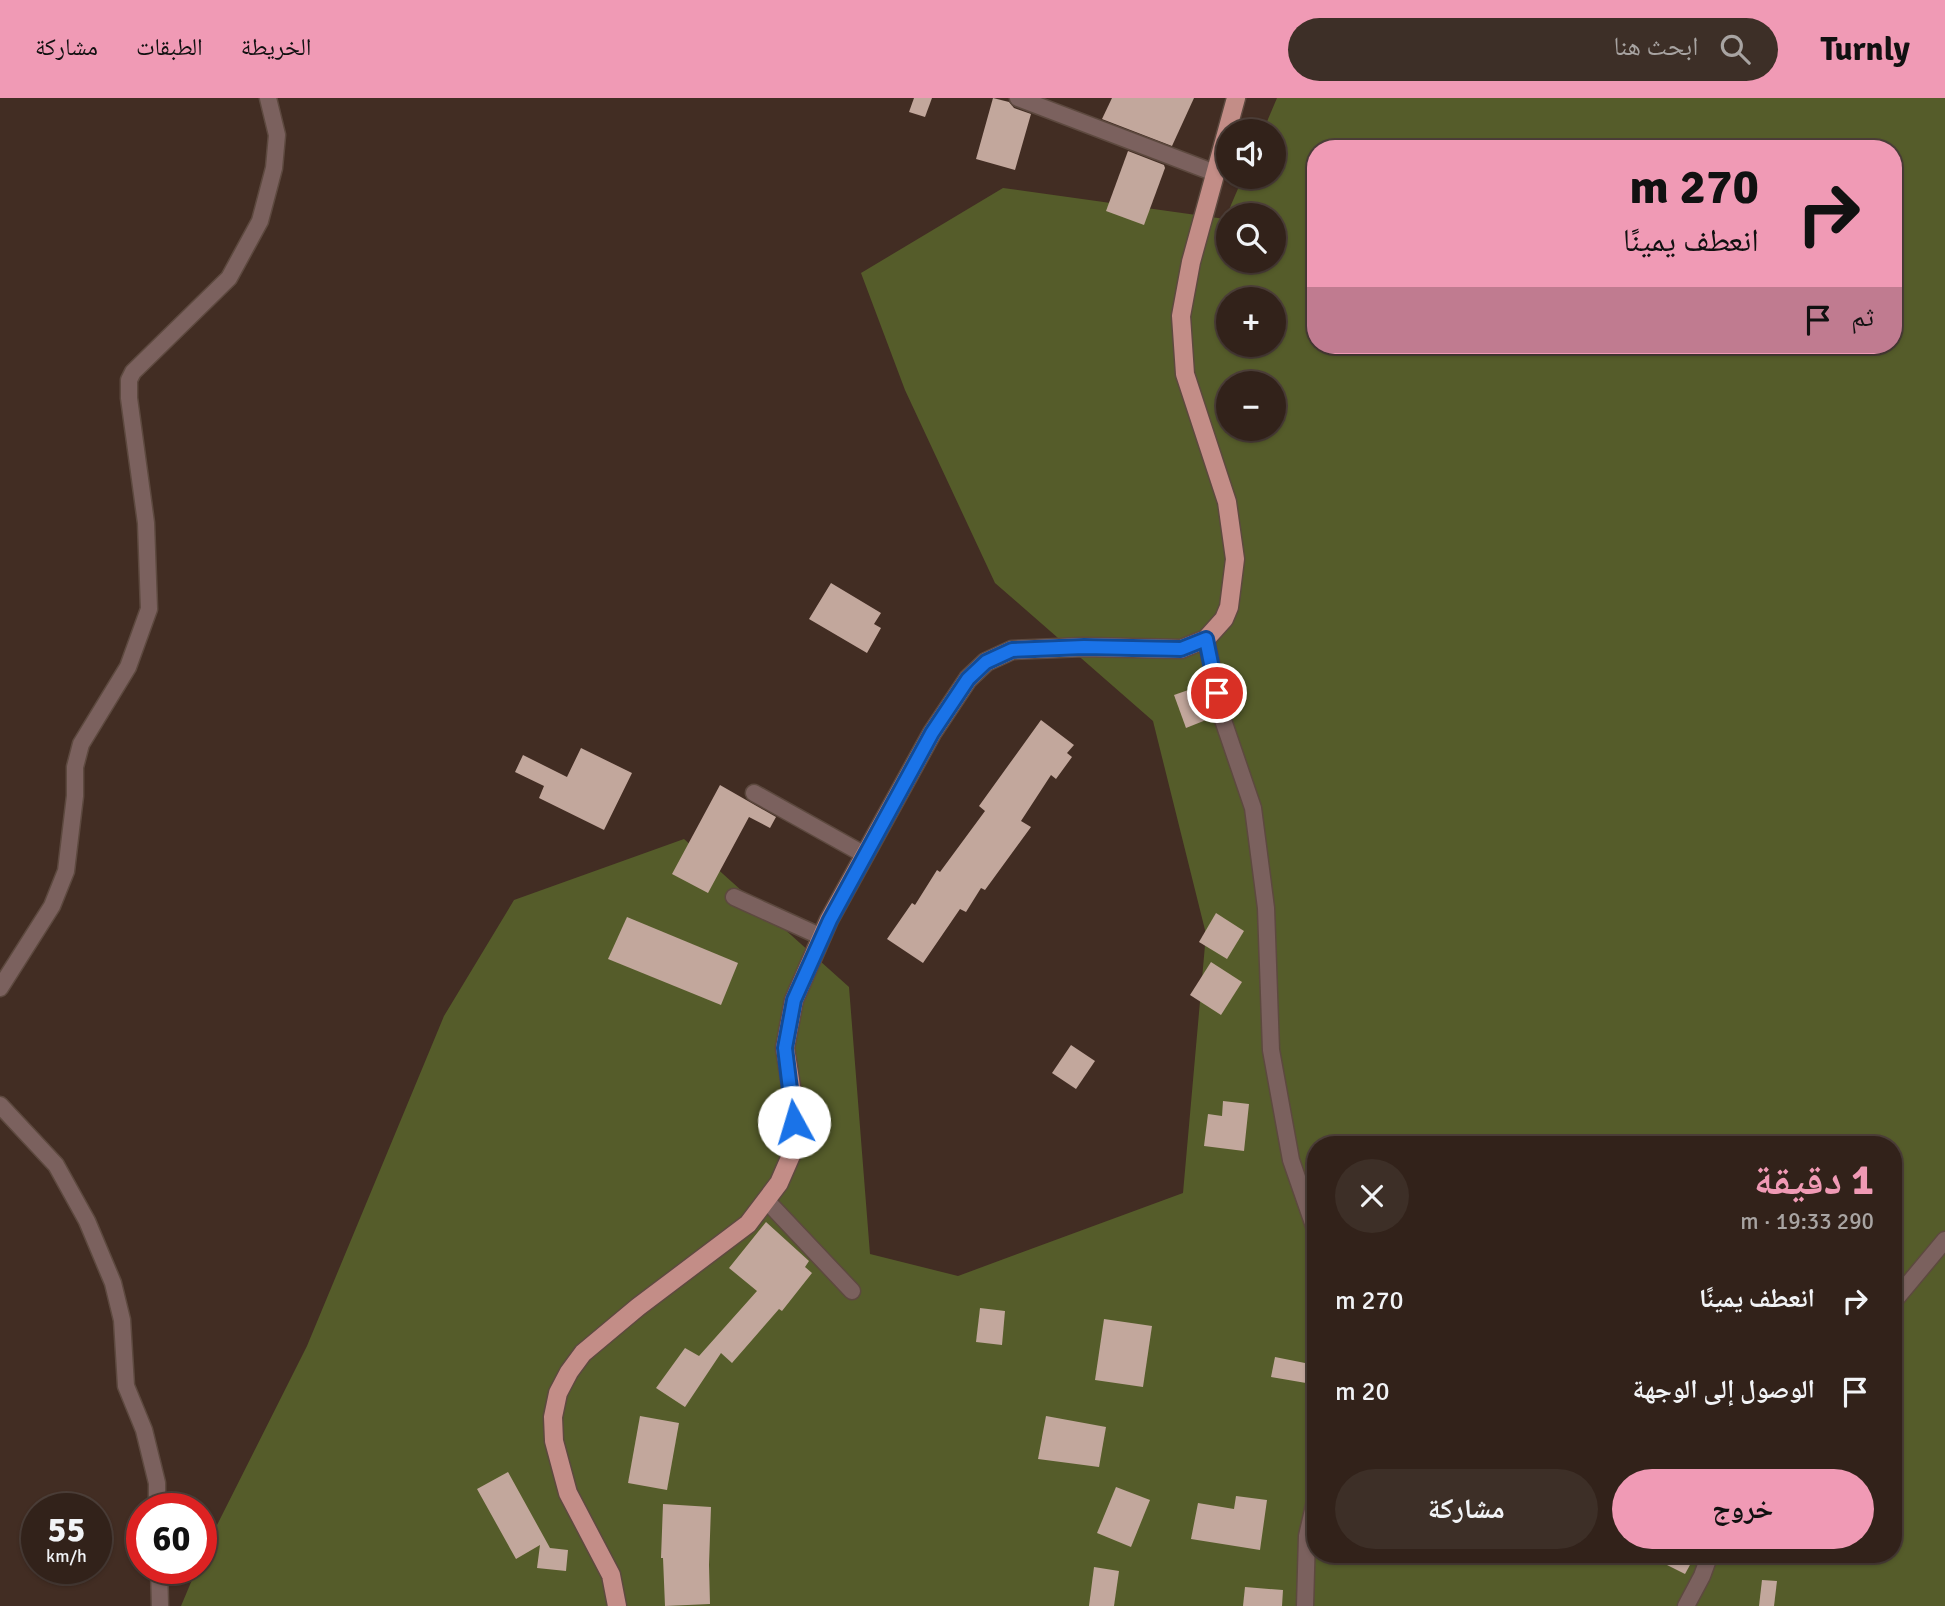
<!DOCTYPE html>
<html lang="ar">
<head>
<meta charset="utf-8">
<style>
	:root { --surface:#32221a; --page:#3d2f27; --text:#f1f3f6; --muted:#a8a4a2; --line:#4d3f39; --accent:#f09ab5 }
	body { margin:0; font-family:Signika,"Noto Naskh Arabic",sans-serif; background:var(--page); color:var(--text); direction:rtl; height:100vh; display:flex; flex-direction:column; font-size:26px; white-space:nowrap }
	* { box-sizing:border-box; margin:0 }
	p { font-size:23px; color:var(--muted) }
	.icon { flex:none; width:38px; height:38px; fill:none; stroke:currentColor; stroke-width:2; stroke-linecap:round; stroke-linejoin:round }
	.map { position:relative; flex:1; overflow:hidden; direction:ltr }
	.sheet { position:absolute; left:1307px; top:1038px; width:595px; height:427px; display:flex; flex-direction:column; background:var(--surface); border-radius:28px; box-shadow:0 2px 5px #0004,0 0 0 2px var(--line); direction:rtl }
	.sheet>* { flex:none }
	.top-card { position:absolute; left:1307px; top:42px; width:595px; height:214px; border-radius:28px; box-shadow:0 2px 5px #0004,0 0 0 2px var(--line); direction:rtl; background:#f09ab5; color:#111; overflow:hidden }
	.fabs { position:absolute; left:1216px; top:21px; display:grid; gap:14px }
	.fabs a { display:grid; place-items:center; width:70px; height:70px; border-radius:50%; background:var(--surface); box-shadow:0 2px 5px #0004,0 0 0 2px var(--line); font-size:35px }
	.speed { position:absolute; left:21px; top:1395px; display:flex; gap:14px; font-size:35px; font-weight:700; text-align:center }
	.speed>* { display:grid; place-content:center; width:91px; height:91px; border-radius:50%; background:var(--surface); box-shadow:0 2px 5px #0004,0 0 0 2px var(--line); line-height:1 }
	.speed small { font-size:18px; font-weight:400 }
	.speed .limit { border:10px solid #d22; background:#fff; color:#111 }
	.pin { position:absolute; display:grid; place-items:center; width:60px; height:60px; color:#fff; margin:-30px; border:4px solid #fff; border-radius:50%; box-shadow:0 2px 7px #0007 }
	.me { position:absolute; width:77px; margin:-38px; rotate:354deg; stroke-linejoin:round; filter:drop-shadow(0 0 5px #0008) }
	.turn { display:flex; align-items:center; gap:24px; height:147px; padding:0 28px; font-size:32px }
	.turn .icon { width:91px; height:91px; stroke-width:2.5 }
	.turn b { display:block; font-size:49px; line-height:60px }
	.then { display:flex; align-items:center; height:66px; padding:0 28px; background:#0003; gap:14px; font-size:26px }
	.round { display:grid; place-items:center; flex:none; width:74px; height:74px; border-radius:37px; background:var(--page) }
	.overview { display:flex; align-items:center; justify-content:space-between; height:119px; padding:0 28px }
	h1 { font-size:42px; font-weight:700; line-height:52px; color:var(--accent) }
	.action { display:flex; gap:14px; margin-top:auto; padding:14px 28px }
	.action a { flex:1; height:80px; border-radius:42px; background:var(--accent); color:#111; font-size:28px; font-weight:700; line-height:80px; text-align:center }
	.action a+a { background:var(--page); color:var(--text) }
	ul { padding:0; list-style:none }
	li { display:flex; align-items:center; gap:21px; height:91px; padding:0 28px }
	li div { flex:1 }
	li b { display:block; font-size:26px }
	li em { font-style:normal }
	header { display:flex; align-items:center; gap:42px; box-sizing:border-box; height:98px; padding:0 35px; background:var(--accent); color:#111 }
	header strong { font-size:33px }
	nav { display:flex; gap:38px; margin-inline-start:auto; font-size:24px }
	.search { width:490px; height:63px; background:var(--page); display:flex; align-items:center; gap:18px; box-sizing:border-box; padding:0 24px; border-radius:38px; color:var(--muted); font-size:26px }
	.map>svg:first-child { display:block }
	.green { fill:#555c2a; fill-rule:evenodd }
	.building { fill:#c2a79c }
	.lines { fill:none; stroke-linecap:round; stroke-linejoin:round }
	.street-casing { stroke:#5d493f; stroke-width:19 }
	.primary-casing { stroke:#5d493f; stroke-width:21 }
	.street { stroke:#7b615e; stroke-width:16 }
	.primary { stroke:#c38d87; stroke-width:18 }
	.route-casing { stroke:#114b97; stroke-width:18 }
	.route { stroke:#1a73e8; stroke-width:12 }
</style>
</head>
<body>
<header>
<strong>Turnly</strong>
<div class="search"><svg class="icon" aria-label="search" viewBox="0 0 24 24"><circle cx="10" cy="10" r="6"/><path d="M15 15l6 6"/></svg>ابحث هنا</div>
<nav><a>الخريطة</a><a>الطبقات</a><a>مشاركة</a></nav>
</header>
<div class="map">
<svg width="1945" height="1508" viewBox="0 0 1945 1508">
	<rect width="100%" height="100%" fill="#422d23"/>
	<!-- green -->
	<path class="green" d="M1277 0H1945V1508H181L197 1470H201V1460L211 1439 307 1248 444 918 514 802 684 741 849 889 870 1156 958 1178 1183 1095 1206 836 1153 623 995 485 905 292 861 175 1003 90 1225 121 1243 79H1274V33H1263ZM1316 51H1894V247H1316ZM1228 117H1274V163H1228ZM1228 201H1274V247H1228ZM1228 285H1274V331H1228ZM1316 1046H1894V1456H1316Z"/>
	<!-- building -->
	<g class="building">
		<polygon points="914,0 932,0 925,19 909,14"/>
		<polygon points="993,0 1009,4 1014,10 1031,16 1015,72 976,61"/>
		<polygon points="1112,0 1194,0 1172,48 1102,21"/>
		<polygon points="1128,53 1164,67 1165,70 1144,127 1106,113"/>
		<polygon points="831,485 881,515 874,526 881,530 867,555 809,521"/>
		<polygon points="1194,590 1206,622 1186,630 1174,597"/>
		<polygon points="1041,622 1074,647 1067,655 1072,659 1056,681 1051,677 1021,723 1031,729 985,792 981,790 966,814 960,811 923,865 887,841 912,805 915,807 937,772 940,774 985,713 979,708"/>
		<polygon points="581,650 632,675 604,732 539,700 544,688 515,674 523,657 567,679"/>
		<polygon points="720,687 776,719 770,730 749,719 708,795 672,776"/>
		<polygon points="1216,815 1244,833 1227,861 1199,844"/>
		<polygon points="627,819 738,865 721,907 608,861"/>
		<polygon points="1211,864 1242,884 1221,917 1190,897"/>
		<polygon points="1071,947 1095,963 1076,991 1052,975"/>
		<polygon points="1223,1003 1249,1006 1244,1053 1204,1048 1208,1016 1222,1018"/>
		<polygon points="766,1124 809,1163 805,1169 812,1175 782,1213 779,1211 732,1265 721,1255 685,1309 656,1290 685,1250 699,1258 757,1193 729,1170"/>
		<polygon points="980,1210 1005,1213 1002,1247 976,1244"/>
		<polygon points="1104,1221 1152,1228 1143,1289 1095,1282"/>
		<polygon points="1275,1259 1310,1266 1306,1285 1271,1279"/>
		<polygon points="640,1318 679,1325 667,1392 628,1385"/>
		<polygon points="1046,1318 1106,1329 1099,1369 1038,1361"/>
		<polygon points="508,1374 550,1450 568,1452 566,1473 537,1470 540,1447 516,1461 477,1391"/>
		<polygon points="1116,1389 1150,1402 1131,1449 1097,1435"/>
		<polygon points="1236,1398 1267,1402 1260,1452 1191,1441 1198,1405 1234,1411"/>
		<polygon points="663,1406 711,1409 709,1467 710,1506 665,1508 663,1460 661,1460"/>
		<polygon points="1645,1456 1696,1456 1685,1476"/>
		<polygon points="1094,1469 1119,1473 1114,1508 1089,1508"/>
		<polygon points="1762,1482 1777,1483 1774,1508 1759,1508"/>
		<polygon points="1245,1489 1283,1492 1282,1508 1243,1508"/>
	</g>
	<g class="lines">
		<defs>
			<g id="street">
				<polyline points="1018,0 1215,75"/>
				<polyline points="1206,541 1223,622 1253,710 1266,810 1271,952 1291,1062 1316,1134"/>
				<polyline points="754,695 865,757"/>
				<polyline points="734,799 822,839"/>
				<polyline points="0,890 52,808 66,773 75,698 75,669 81,646 128,569 149,511 146,425 129,300 129,282 133,274 229,180 260,123 274,70 277,37 268,0"/>
				<polyline points="0,1007 56,1067 87,1123 113,1185 122,1222 126,1288 144,1332 157,1385 157,1410"/>
				<polyline points="766,1102 852,1193"/>
				<polyline points="1894,1203 1945,1142"/>
				<polyline points="159,1470 160,1508"/>
				<polyline points="1305,1508 1307,1438 1316,1399"/>
				<polyline points="1686,1508 1702,1478 1710,1456"/>
			</g>
			<polyline id="primary" points="617,1508 611,1477 568,1395 554,1343 553,1319 558,1295 569,1274 583,1255 638,1209 748,1126 779,1085 796,1046 793,1001 785,950 794,902 829,822 932,635 968,581 986,564 1012,552 1084,549 1181,551 1206,541 1224,521 1229,509 1235,461 1227,404 1185,276 1181,218 1191,164 1236,0"/>
		</defs>
		<!-- street casing -->
		<use href="#street" class="street-casing"/>
		<!-- primary casing -->
		<use href="#primary" class="primary-casing"/>
		<!-- street -->
		<use href="#street" class="street"/>
		<!-- primary -->
		<use href="#primary" class="primary"/>
	</g>
	<g class="lines">
		<defs>
			<polyline id="route" points="794,1024 785,950 794,902 830,822 932,635 968,581 986,564 1012,552 1084,549 1181,551 1206,541 1217,595"/>
		</defs>
		<!-- route casing -->
		<use href="#route" class="route-casing"/>
		<!-- route -->
		<use href="#route" class="route"/>
	</g>
</svg>
<div class="fabs">
<a><svg class="icon" aria-label="sound" viewBox="0 0 24 24"><path d="M4 9h4l5-4v14l-5-4H4zM17 9q2 3 0 6"/></svg></a>
<a><svg class="icon" aria-label="search" viewBox="0 0 24 24"><circle cx="10" cy="10" r="6"/><path d="M15 15l6 6"/></svg></a>
<a>+</a>
<a>−</a>
</div>
<div class="speed"><div>55<small>km/h</small></div><div class="limit">60</div></div>
<div class="pin" style="left:1217px;top:595px;background:#d93025"><svg class="icon" aria-label="arrive" viewBox="0 0 24 24"><path d="M6 21V4h12l-3 4 3 4H6"/></svg></div>
<svg class="me" style="left:794px;top:1024px" viewBox="-20 -20 40 40"><circle r="19" fill="#fff"/><path d="M0-13L10 11 0 6-10 11z" fill="#1a73e8"/></svg>
<div class="top-card">
<div class="turn"><svg class="icon" aria-label="right" viewBox="0 0 24 24"><path d="M7 20v-9h11M14 6l5 5-5 5"/></svg><div><b>270 m</b>انعطف يمينًا</div></div>
<div class="then">ثم<svg class="icon" aria-label="arrive" viewBox="0 0 24 24"><path d="M6 21V4h12l-3 4 3 4H6"/></svg></div>
</div>
<section class="sheet">
<div class="overview"><div><h1>1 دقيقة</h1><p>290 m · 19:33</p></div><a class="round"><svg class="icon" aria-label="close" viewBox="0 0 24 24"><path d="M6 6l12 12M18 6L6 18"/></svg></a></div>
<ul>
<li><svg class="icon" aria-label="right" viewBox="0 0 24 24"><path d="M7 20v-9h11M14 6l5 5-5 5"/></svg><div><b>انعطف يمينًا</b></div><em>270 m</em></li>
<li><svg class="icon" aria-label="arrive" viewBox="0 0 24 24"><path d="M6 21V4h12l-3 4 3 4H6"/></svg><div><b>الوصول إلى الوجهة</b></div><em>20 m</em></li>
</ul>
<div class="action"><a>خروج</a><a>مشاركة</a></div>
</section>
</div>
</body>
</html>
